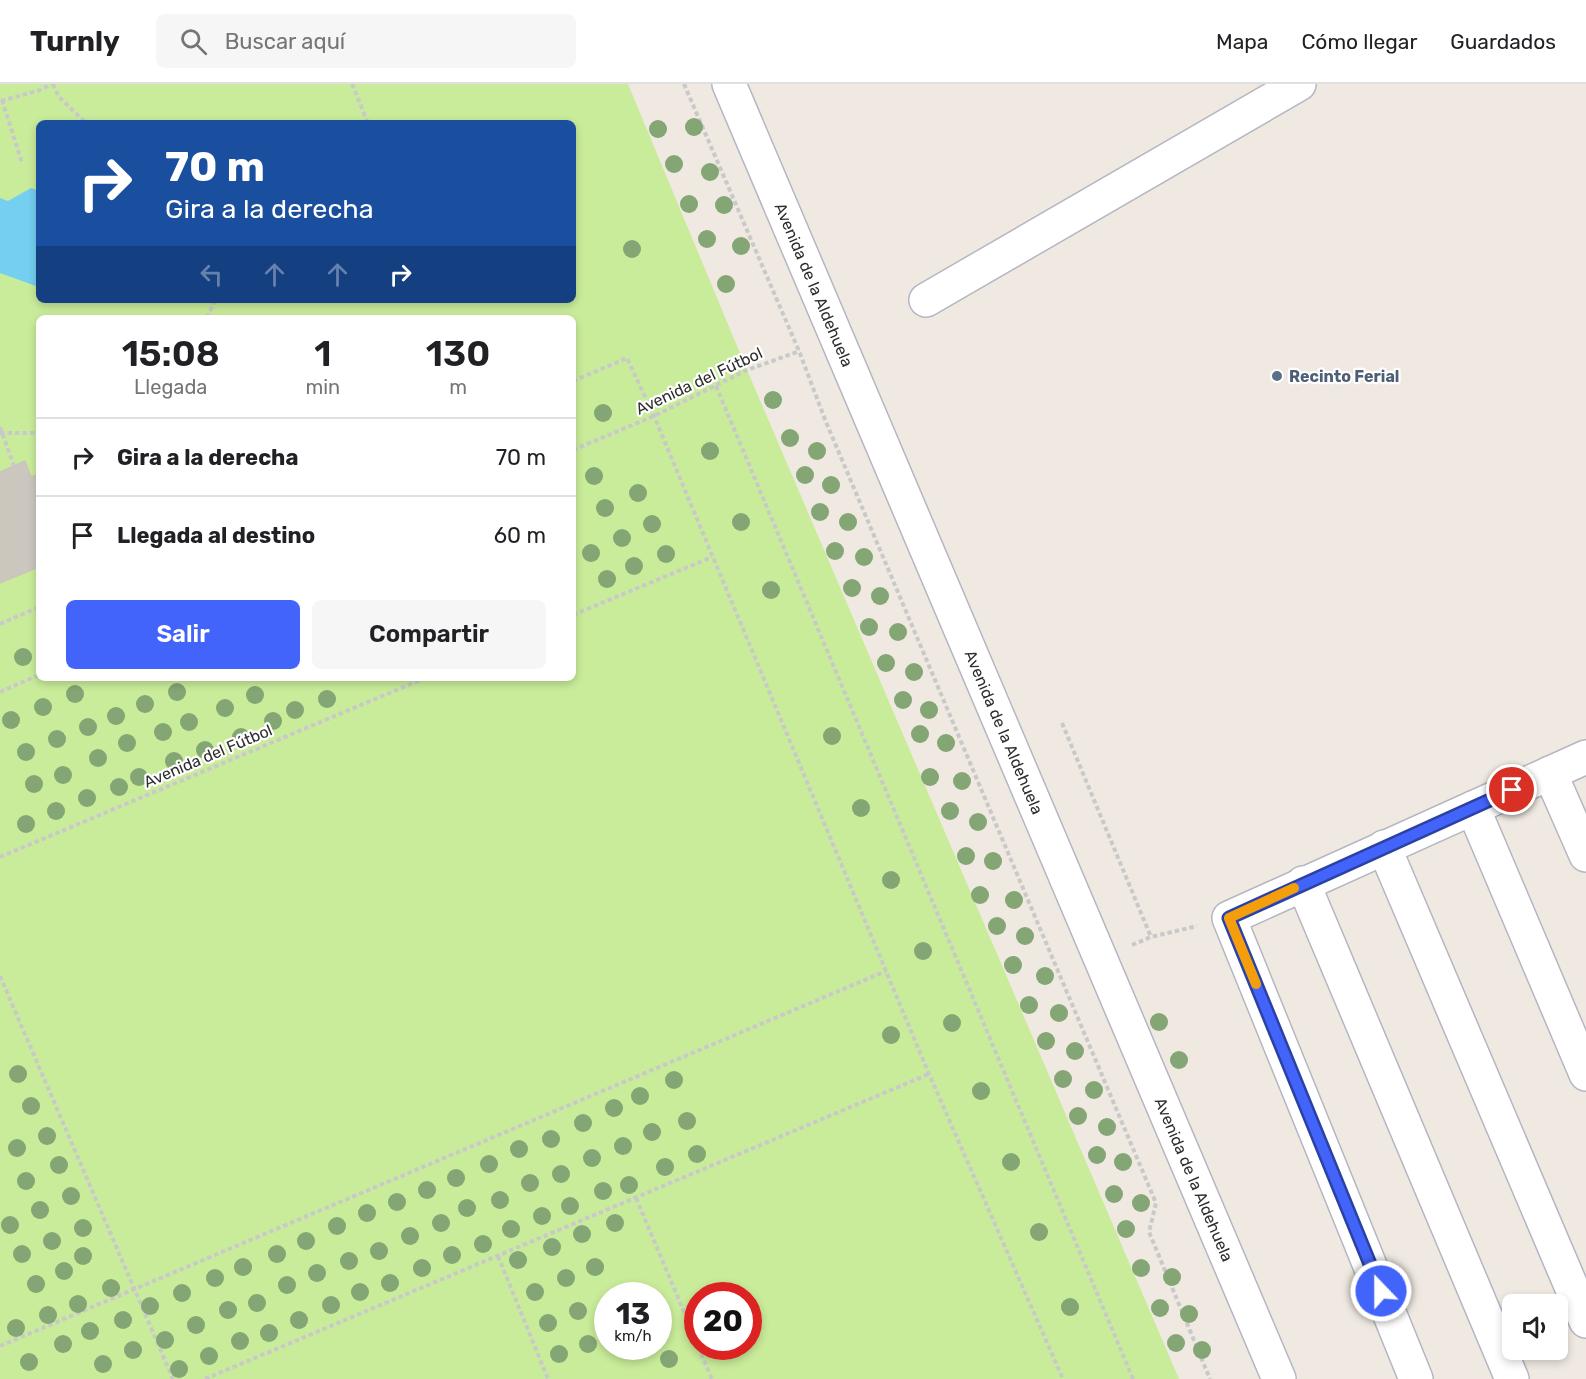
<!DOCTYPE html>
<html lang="es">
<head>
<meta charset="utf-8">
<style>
	:root { --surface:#fff; --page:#f6f6f6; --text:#202124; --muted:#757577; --line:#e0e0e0; --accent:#4264fb }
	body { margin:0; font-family:Rubik,sans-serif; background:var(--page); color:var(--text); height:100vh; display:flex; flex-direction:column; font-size:22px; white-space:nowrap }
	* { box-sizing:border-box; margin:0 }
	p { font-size:20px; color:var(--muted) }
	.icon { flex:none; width:33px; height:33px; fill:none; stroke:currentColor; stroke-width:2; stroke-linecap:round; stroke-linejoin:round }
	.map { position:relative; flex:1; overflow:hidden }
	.details { position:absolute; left:36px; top:231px; width:540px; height:366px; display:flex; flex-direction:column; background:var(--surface); border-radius:9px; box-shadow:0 3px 9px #0003 }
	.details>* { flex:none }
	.banner { position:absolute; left:36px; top:36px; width:540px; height:183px; border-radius:9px; box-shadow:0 3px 9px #0003; background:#1a4fa0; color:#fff; overflow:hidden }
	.tools { position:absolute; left:1502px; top:1210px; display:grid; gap:12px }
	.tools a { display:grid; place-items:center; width:66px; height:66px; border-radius:9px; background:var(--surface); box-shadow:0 3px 9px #0003; font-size:30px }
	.speed { position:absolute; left:594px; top:1198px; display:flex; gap:12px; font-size:30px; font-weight:700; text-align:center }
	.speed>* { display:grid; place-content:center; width:78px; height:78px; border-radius:50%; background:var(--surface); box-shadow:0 3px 9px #0003; line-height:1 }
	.speed small { font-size:15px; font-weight:400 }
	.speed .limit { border:9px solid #d22; background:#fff; color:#111 }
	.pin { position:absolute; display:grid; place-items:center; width:51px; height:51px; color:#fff; margin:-26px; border:3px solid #fff; border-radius:50%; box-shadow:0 2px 6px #0007 }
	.me { position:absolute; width:66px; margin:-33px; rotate:338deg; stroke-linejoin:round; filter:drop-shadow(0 0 4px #0008) }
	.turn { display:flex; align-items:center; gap:21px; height:126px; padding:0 30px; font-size:27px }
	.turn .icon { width:78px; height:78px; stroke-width:2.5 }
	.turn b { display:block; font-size:42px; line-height:51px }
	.lanes { display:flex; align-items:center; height:57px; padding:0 30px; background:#0003; justify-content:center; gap:30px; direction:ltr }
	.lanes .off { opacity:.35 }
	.eta { display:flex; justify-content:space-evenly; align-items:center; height:102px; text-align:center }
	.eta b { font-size:36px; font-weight:600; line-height:42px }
	.primary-button { display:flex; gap:12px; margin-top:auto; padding:12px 30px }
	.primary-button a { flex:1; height:69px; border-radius:9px; background:var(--accent); color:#fff; font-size:24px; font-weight:600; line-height:69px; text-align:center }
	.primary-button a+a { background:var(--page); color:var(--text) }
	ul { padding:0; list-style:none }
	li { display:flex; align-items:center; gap:18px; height:78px; padding:0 30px; border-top:2px solid var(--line) }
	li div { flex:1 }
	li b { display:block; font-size:22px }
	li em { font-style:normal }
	header { display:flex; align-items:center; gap:36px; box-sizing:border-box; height:84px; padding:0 30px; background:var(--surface); border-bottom:2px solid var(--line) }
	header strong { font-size:28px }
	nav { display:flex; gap:33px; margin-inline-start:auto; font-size:21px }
	.search { width:420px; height:54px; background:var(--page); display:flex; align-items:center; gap:15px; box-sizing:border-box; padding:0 21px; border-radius:9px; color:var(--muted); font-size:22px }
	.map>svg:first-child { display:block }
	.pitch { fill:#c9ec9a; fill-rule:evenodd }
	.water { fill:#75cff0 }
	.building { fill:#cbc7bf; stroke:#cbc5ba; stroke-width:1.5 }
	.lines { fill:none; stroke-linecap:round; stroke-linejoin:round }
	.minor-casing { stroke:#b4b7c1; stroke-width:36 }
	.path { stroke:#c9c9c9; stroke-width:4; stroke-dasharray:4.5 3; stroke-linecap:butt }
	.minor { stroke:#fff; stroke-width:33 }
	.tree { fill:#84a574 }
	.route-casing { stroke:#2b41a3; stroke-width:15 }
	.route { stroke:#4264fb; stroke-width:10 }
	.slow { stroke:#f59e0b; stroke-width:10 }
	.service-dot { fill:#5c6f8a; stroke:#fff; stroke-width:2 }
	.labels { text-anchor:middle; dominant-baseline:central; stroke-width:4.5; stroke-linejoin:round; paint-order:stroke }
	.street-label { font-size:16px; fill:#2e2e2e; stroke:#fff }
	.service-label { font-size:16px; font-weight:bold; fill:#4e5e75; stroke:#fff; text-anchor:start }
</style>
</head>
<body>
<header>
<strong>Turnly</strong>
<div class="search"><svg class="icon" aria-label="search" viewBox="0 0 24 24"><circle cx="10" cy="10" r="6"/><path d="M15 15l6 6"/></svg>Buscar aquí</div>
<nav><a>Mapa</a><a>Cómo llegar</a><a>Guardados</a></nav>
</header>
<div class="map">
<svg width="1586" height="1295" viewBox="0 0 1586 1295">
	<rect width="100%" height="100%" fill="#efe9e1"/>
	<!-- pitch -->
	<path class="pitch" d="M0 0H628L747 286 1179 1295H0ZM39 39H573V216H39ZM39 234H573V594H39ZM608 1212H658V1263H608ZM698 1212H748V1263H698Z"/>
	<!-- water -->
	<polygon class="water" points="31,104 39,107 39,201 36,202 0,189 0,114 8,117"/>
	<!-- building -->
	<polygon class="building" points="25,377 31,393 39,390 39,483 0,499 0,388"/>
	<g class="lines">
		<defs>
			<g id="minor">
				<path id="s1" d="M729 0 1279 1295"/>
				<polyline points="926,216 1299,0"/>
				<polyline points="1550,689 1586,771"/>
				<polyline points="1473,724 1586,990"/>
				<polyline points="1384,763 1586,1237"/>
				<polyline points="1303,799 1512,1295"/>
				<polyline points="1416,1295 1229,834 1586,673"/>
			</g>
		</defs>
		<!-- minor casing -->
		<use href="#minor" class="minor-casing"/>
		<!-- path -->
		<g class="path">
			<polyline points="53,0 59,13 86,39"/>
			<polyline points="352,0 368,39"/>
			<polyline points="684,0 799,267 826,338 1156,1119 1149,1148 1210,1295"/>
			<polyline points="2,16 22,79"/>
			<polyline points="1,17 40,6 52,0"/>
			<polyline points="207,234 215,216"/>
			<polyline points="573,297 627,274 654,332 929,990 1063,1295"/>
			<polyline points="716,302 1133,1295"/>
			<polyline points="0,343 14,382"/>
			<polyline points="0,349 39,349"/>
			<polyline points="573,366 654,332 747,286 800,267"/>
			<polyline points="573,531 712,473"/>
			<polyline points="0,540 39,523"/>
			<polyline points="0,608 39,591"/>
			<polyline points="1062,639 1151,853"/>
			<polyline points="0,773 425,594"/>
			<polyline points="1132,861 1151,853 1197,842"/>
			<polyline points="0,892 173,1295"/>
			<polyline points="636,1114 698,1261"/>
			<polyline points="498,1172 548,1295"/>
			<polyline points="0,1262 886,887"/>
			<polyline points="698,1263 712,1295"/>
			<polyline points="205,1295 929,990"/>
		</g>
		<!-- minor -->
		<use href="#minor" class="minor"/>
	</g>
	<!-- trees -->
	<g class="tree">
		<circle cx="694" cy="43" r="9"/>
		<circle cx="658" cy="45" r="9"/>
		<circle cx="674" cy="80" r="9"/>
		<circle cx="710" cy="88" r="9"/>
		<circle cx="689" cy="120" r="9"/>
		<circle cx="724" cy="121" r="9"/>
		<circle cx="707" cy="155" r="9"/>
		<circle cx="741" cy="162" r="9"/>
		<circle cx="632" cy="165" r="9"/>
		<circle cx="726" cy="200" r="9"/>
		<circle cx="773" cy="316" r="9"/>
		<circle cx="603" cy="329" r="9"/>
		<circle cx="790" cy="354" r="9"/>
		<circle cx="710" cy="367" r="9"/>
		<circle cx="817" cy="367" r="9"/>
		<circle cx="805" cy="391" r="9"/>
		<circle cx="594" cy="392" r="9"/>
		<circle cx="831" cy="401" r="9"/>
		<circle cx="638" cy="409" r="9"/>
		<circle cx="605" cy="424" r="9"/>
		<circle cx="820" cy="428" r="9"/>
		<circle cx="741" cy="438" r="9"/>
		<circle cx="848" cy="438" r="9"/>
		<circle cx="652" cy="440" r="9"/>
		<circle cx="622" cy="454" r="9"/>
		<circle cx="835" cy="467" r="9"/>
		<circle cx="591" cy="469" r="9"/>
		<circle cx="666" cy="470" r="9"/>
		<circle cx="864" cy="473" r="9"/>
		<circle cx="634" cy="482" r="9"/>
		<circle cx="607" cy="495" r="9"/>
		<circle cx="852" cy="504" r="9"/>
		<circle cx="771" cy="506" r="9"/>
		<circle cx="880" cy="512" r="9"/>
		<circle cx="869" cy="543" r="9"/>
		<circle cx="898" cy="548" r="9"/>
		<circle cx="23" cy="573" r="9"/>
		<circle cx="886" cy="579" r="9"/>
		<circle cx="914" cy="588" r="9"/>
		<circle cx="177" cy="608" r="9"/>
		<circle cx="75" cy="610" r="9"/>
		<circle cx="255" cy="611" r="9"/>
		<circle cx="327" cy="615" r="9"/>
		<circle cx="903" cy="616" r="9"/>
		<circle cx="145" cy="620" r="9"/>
		<circle cx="43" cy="623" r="9"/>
		<circle cx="225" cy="624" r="9"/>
		<circle cx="295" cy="626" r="9"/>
		<circle cx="929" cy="626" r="9"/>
		<circle cx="116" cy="632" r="9"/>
		<circle cx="11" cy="636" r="9"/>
		<circle cx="273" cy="637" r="9"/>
		<circle cx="189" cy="638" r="9"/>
		<circle cx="88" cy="643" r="9"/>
		<circle cx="163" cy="648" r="9"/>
		<circle cx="920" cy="650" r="9"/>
		<circle cx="832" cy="652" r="9"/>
		<circle cx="241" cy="653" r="9"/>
		<circle cx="57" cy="655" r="9"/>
		<circle cx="127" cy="659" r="9"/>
		<circle cx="946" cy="659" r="9"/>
		<circle cx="205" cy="666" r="9"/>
		<circle cx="26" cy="668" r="9"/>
		<circle cx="98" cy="674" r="9"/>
		<circle cx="174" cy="677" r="9"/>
		<circle cx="63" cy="691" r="9"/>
		<circle cx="139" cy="693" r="9"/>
		<circle cx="930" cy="693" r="9"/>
		<circle cx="962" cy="697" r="9"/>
		<circle cx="34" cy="700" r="9"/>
		<circle cx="119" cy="703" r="9"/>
		<circle cx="87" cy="714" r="9"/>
		<circle cx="861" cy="724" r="9"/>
		<circle cx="56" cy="727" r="9"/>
		<circle cx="950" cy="727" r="9"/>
		<circle cx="978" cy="738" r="9"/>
		<circle cx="26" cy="740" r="9"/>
		<circle cx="966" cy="772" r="9"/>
		<circle cx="993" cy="777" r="9"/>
		<circle cx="891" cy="796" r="9"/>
		<circle cx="980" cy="811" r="9"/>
		<circle cx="1014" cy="816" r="9"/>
		<circle cx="997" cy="842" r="9"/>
		<circle cx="1025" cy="852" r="9"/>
		<circle cx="923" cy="867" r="9"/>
		<circle cx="1013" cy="881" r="9"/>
		<circle cx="1045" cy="892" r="9"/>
		<circle cx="1029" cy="921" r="9"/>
		<circle cx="1059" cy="929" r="9"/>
		<circle cx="1159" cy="938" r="9"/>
		<circle cx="952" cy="939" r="9"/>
		<circle cx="891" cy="951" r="9"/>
		<circle cx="1046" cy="957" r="9"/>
		<circle cx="1075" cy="967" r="9"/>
		<circle cx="1179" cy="976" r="9"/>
		<circle cx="18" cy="990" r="9"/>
		<circle cx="1063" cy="995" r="9"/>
		<circle cx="674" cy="996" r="9"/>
		<circle cx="1094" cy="1006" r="9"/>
		<circle cx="981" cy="1007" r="9"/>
		<circle cx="640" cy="1012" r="9"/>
		<circle cx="31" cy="1022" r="9"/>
		<circle cx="614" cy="1024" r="9"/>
		<circle cx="1078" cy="1032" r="9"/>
		<circle cx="687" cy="1037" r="9"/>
		<circle cx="583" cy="1039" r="9"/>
		<circle cx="1107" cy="1043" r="9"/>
		<circle cx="652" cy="1048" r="9"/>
		<circle cx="47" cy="1052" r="9"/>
		<circle cx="551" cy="1055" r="9"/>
		<circle cx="623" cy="1062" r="9"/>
		<circle cx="17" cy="1064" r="9"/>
		<circle cx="519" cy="1065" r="9"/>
		<circle cx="697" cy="1070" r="9"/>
		<circle cx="1097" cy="1071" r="9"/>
		<circle cx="592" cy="1074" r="9"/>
		<circle cx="1011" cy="1078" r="9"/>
		<circle cx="1123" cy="1078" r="9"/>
		<circle cx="489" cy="1080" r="9"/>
		<circle cx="59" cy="1081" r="9"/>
		<circle cx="665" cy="1083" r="9"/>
		<circle cx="561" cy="1090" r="9"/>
		<circle cx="456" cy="1094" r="9"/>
		<circle cx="26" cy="1097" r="9"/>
		<circle cx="530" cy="1099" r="9"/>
		<circle cx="629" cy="1101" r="9"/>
		<circle cx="427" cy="1106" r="9"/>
		<circle cx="603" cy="1107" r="9"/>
		<circle cx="1114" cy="1110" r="9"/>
		<circle cx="71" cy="1112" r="9"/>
		<circle cx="500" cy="1116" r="9"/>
		<circle cx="397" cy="1118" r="9"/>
		<circle cx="1141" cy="1119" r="9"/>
		<circle cx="570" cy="1122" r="9"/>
		<circle cx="467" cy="1124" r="9"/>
		<circle cx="40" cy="1126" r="9"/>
		<circle cx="367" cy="1129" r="9"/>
		<circle cx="542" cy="1132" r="9"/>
		<circle cx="441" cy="1139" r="9"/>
		<circle cx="615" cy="1139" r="9"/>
		<circle cx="10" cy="1141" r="9"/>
		<circle cx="337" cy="1142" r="9"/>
		<circle cx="83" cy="1144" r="9"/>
		<circle cx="511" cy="1145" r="9"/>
		<circle cx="1126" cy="1145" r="9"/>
		<circle cx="1039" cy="1148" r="9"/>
		<circle cx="582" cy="1150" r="9"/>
		<circle cx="410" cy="1152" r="9"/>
		<circle cx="52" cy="1157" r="9"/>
		<circle cx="306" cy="1157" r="9"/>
		<circle cx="483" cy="1160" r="9"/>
		<circle cx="552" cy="1163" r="9"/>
		<circle cx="379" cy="1167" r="9"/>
		<circle cx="22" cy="1170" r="9"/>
		<circle cx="277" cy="1170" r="9"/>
		<circle cx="452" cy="1171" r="9"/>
		<circle cx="83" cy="1172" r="9"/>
		<circle cx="518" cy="1176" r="9"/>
		<circle cx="349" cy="1177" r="9"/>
		<circle cx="243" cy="1183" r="9"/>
		<circle cx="595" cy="1183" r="9"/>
		<circle cx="422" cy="1184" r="9"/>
		<circle cx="1141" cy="1184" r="9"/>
		<circle cx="64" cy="1187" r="9"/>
		<circle cx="317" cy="1189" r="9"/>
		<circle cx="1172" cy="1193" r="9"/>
		<circle cx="215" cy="1194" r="9"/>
		<circle cx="566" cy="1194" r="9"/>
		<circle cx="390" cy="1199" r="9"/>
		<circle cx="36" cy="1200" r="9"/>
		<circle cx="287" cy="1201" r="9"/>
		<circle cx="111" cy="1204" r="9"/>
		<circle cx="360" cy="1208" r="9"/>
		<circle cx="535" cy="1208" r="9"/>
		<circle cx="182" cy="1209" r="9"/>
		<circle cx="257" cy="1219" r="9"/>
		<circle cx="78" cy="1220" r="9"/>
		<circle cx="331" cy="1221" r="9"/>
		<circle cx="150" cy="1222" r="9"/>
		<circle cx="1070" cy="1223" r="9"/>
		<circle cx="1160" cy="1224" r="9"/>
		<circle cx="228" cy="1226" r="9"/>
		<circle cx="578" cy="1227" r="9"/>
		<circle cx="1189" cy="1230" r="9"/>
		<circle cx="48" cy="1231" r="9"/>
		<circle cx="123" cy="1236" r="9"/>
		<circle cx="299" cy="1236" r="9"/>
		<circle cx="548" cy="1239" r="9"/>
		<circle cx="196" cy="1241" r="9"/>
		<circle cx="16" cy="1244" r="9"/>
		<circle cx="90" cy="1247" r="9"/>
		<circle cx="269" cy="1249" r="9"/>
		<circle cx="165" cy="1256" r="9"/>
		<circle cx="240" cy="1257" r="9"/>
		<circle cx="1176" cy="1259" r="9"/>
		<circle cx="63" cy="1260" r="9"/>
		<circle cx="588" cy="1260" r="9"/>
		<circle cx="133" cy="1266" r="9"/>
		<circle cx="1202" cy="1266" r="9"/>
		<circle cx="559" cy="1270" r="9"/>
		<circle cx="209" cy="1272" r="9"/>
		<circle cx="669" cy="1275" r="9"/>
		<circle cx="29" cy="1278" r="9"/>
		<circle cx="103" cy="1280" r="9"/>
		<circle cx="179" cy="1285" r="9"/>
	</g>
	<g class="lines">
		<defs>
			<polyline id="route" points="1381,1207 1229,834 1512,706"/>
		</defs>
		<!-- route casing -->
		<use href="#route" class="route-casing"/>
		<!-- route -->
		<use href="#route" class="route"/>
		<!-- slow -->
		<polyline class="slow" points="1256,900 1229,834 1294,804"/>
	</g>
	<!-- markers -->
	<circle class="service-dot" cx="1277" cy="292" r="6"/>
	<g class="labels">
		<!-- street labels -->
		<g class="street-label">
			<text stroke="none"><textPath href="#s1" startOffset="218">Avenida de la Aldehuela</textPath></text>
			<text transform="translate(699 297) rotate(-25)">Avenida del Fútbol</text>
			<text stroke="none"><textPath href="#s1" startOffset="704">Avenida de la Aldehuela</textPath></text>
			<text transform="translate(208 672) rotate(-23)">Avenida del Fútbol</text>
			<text stroke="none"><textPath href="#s1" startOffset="1190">Avenida de la Aldehuela</textPath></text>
		</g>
		<!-- service labels -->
		<g class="service-label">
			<text x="1289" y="292">Recinto Ferial</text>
		</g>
	</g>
</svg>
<div class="tools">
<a><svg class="icon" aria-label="sound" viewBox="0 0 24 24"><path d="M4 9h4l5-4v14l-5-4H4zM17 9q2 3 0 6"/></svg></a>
</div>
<div class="speed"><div>13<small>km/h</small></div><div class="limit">20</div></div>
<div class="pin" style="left:1512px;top:706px;background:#d93025"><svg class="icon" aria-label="arrive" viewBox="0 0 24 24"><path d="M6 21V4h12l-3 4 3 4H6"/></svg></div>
<svg class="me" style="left:1381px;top:1207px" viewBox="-20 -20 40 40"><circle r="17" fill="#4264fb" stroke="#fff" stroke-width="3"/><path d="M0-11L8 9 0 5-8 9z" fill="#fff"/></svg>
<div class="banner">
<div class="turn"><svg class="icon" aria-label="right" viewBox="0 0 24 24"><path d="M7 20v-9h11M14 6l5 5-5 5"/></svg><div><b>70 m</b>Gira a la derecha</div></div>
<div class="lanes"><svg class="icon off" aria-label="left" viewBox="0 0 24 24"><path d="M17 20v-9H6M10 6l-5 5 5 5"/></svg><svg class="icon off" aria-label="ahead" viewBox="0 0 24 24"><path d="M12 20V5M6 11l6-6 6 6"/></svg><svg class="icon off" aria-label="ahead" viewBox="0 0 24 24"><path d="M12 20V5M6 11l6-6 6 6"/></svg><svg class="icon" aria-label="right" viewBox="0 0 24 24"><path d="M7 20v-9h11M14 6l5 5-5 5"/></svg></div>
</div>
<section class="details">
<div class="eta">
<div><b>15:08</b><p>Llegada</p></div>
<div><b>1</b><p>min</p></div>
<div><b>130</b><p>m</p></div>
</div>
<ul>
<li><svg class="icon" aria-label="right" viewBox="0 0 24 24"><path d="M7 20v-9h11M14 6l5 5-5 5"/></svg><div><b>Gira a la derecha</b></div><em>70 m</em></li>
<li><svg class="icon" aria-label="arrive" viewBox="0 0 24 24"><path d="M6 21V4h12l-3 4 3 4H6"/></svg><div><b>Llegada al destino</b></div><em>60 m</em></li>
</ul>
<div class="primary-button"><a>Salir</a><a>Compartir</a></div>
</section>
</div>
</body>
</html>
